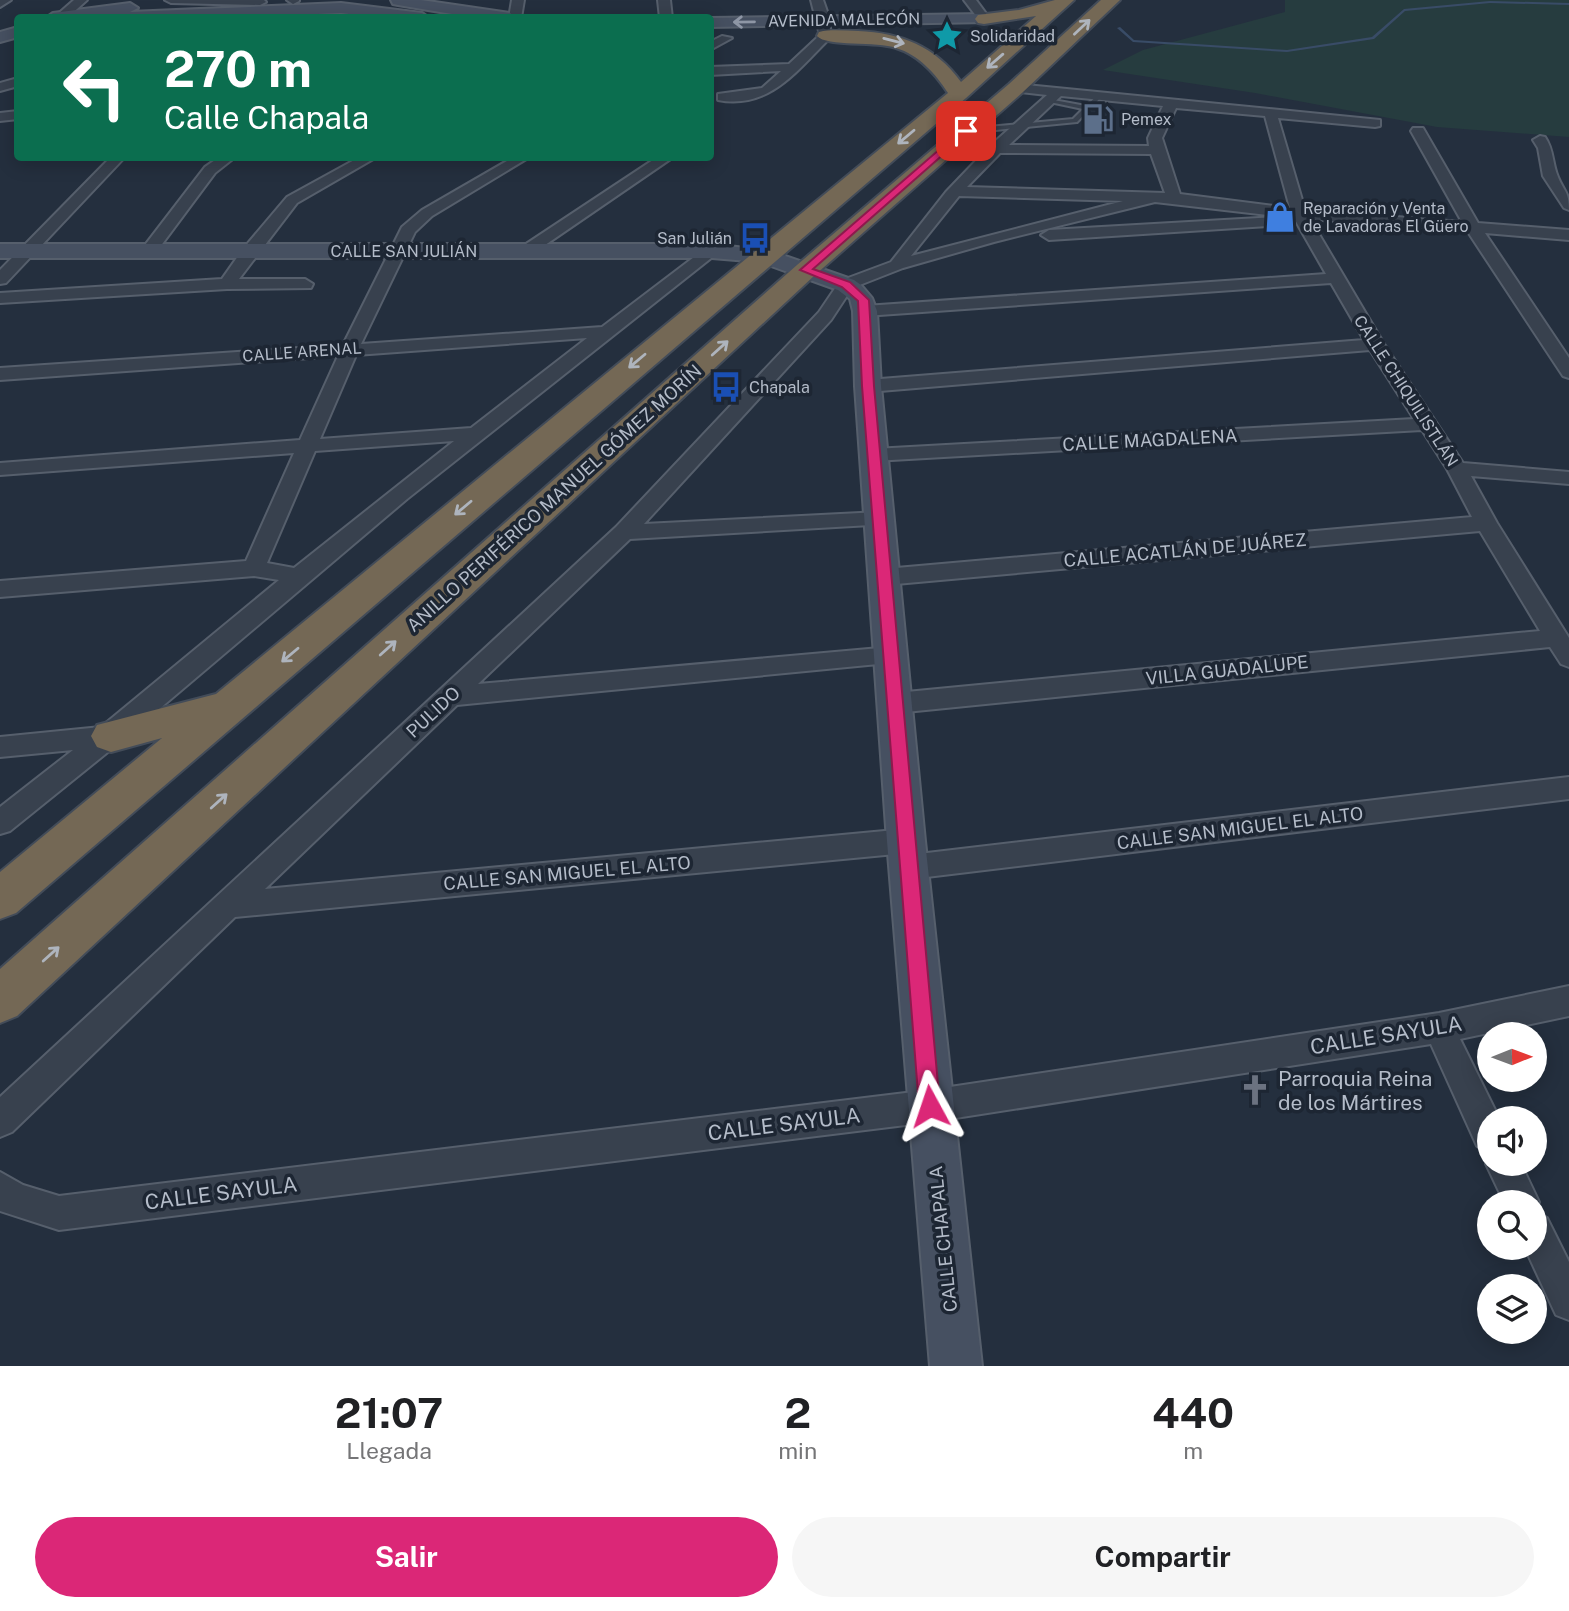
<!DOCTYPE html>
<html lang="es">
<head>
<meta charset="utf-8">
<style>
	:root { --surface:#fff; --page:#f6f6f6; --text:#202124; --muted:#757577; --accent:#db2777 }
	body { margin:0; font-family:"Public Sans",sans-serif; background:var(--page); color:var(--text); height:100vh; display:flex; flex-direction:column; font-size:26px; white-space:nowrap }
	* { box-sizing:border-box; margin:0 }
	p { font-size:23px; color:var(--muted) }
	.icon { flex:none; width:38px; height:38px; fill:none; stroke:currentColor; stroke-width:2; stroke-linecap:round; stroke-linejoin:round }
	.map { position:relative; height:1366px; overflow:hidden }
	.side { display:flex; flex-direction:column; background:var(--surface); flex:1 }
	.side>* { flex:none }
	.banner { position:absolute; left:14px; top:14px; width:700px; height:147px; border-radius:7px; box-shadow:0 4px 18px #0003; background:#0b6e4f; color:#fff; overflow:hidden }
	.needle { width:46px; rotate:89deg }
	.fabs { position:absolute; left:1477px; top:1022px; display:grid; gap:14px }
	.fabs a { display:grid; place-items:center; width:70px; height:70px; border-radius:50%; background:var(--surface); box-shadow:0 4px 18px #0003; font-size:35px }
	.pin { position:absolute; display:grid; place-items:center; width:60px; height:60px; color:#fff; margin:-30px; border-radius:14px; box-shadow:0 4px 10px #0006 }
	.me { position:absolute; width:77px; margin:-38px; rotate:355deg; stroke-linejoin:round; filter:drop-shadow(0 0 5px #0008) }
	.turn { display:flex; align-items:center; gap:24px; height:147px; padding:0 35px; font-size:32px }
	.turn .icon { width:91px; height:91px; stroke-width:2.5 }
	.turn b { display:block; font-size:49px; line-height:60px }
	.eta { display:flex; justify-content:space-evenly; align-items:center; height:119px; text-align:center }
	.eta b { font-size:42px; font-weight:700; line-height:49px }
	.button { display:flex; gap:14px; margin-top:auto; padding:14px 35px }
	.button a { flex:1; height:80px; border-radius:42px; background:var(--accent); color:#fff; font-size:28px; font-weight:700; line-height:80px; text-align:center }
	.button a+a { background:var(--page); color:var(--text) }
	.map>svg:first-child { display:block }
	.green { fill:#263c3f }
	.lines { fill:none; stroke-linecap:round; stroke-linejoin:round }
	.stream { fill:#394c67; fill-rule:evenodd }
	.lane-casing { stroke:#565f6c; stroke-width:4 }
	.street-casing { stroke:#565f6c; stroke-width:4 }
	.secondary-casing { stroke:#565f6c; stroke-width:4 }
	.highway-casing { stroke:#434c59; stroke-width:4 }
	.lane { fill:#38414e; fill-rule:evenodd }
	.street { fill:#38414e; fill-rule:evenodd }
	.secondary { fill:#465061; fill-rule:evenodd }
	.highway { fill:#746855; fill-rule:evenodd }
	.oneway { stroke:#8e96a5 }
	.oneway2 { stroke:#aeb4bd }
	.route { fill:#db2777; stroke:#8e194d; stroke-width:2 }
	.labels { text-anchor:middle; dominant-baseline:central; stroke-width:7; stroke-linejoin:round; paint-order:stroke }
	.far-street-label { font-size:16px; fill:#b4bcc9; stroke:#1d2633 }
	.far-poi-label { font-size:16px; fill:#b4bcc9; stroke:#1d2633; text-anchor:start }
	.street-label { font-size:18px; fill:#b4bcc9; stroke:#1d2633 }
	.near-street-label { font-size:21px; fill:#b4bcc9; stroke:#1d2633 }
	.near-poi-label { font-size:21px; fill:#b4bcc9; stroke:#1d2633; text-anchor:start }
</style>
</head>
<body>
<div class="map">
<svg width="1569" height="1366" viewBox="0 0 1569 1366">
	<rect width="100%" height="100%" fill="#242f3e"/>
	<!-- green -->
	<polygon class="green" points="1285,0 1569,0 1569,137 1437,127 1255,93 1103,70 1143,50 1285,12"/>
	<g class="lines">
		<!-- stream -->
		<polygon class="stream" points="1490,1 1569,3 1569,5 1490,3 1405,11 1374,39 1287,52 1133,42 1117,28 1120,27 1134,40 1287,50 1372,37 1404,9"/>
		<defs>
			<polygon id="lane" points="1099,94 1102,96 1101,97 1077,122 966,133 963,131 966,129 1073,119 1083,109 1045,101 1048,99 1086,106"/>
			<g id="street">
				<polygon points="0,0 11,0 0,7"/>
				<polygon points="74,0 87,0 67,18 57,18 58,14"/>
				<polygon points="165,0 264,0 266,2 260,5 171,3"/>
				<polygon points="287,0 299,0 299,1 293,4"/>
				<polygon points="512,0 524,0 521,18 509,18"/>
				<polygon points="658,0 670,0 672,18 660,18"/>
				<path d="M811 0H823L830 20V38C798 69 770 110 718 100V94L762 88 781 71 710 75V67L789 64 820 35Z"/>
				<polygon points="964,0 976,0 990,19 988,21 980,21"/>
				<polygon points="722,36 732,38 710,50 710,42"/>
				<polygon points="18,78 18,86 0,91 0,83"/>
				<path d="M1016 84 1380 120V126L1375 127 1278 118 1305 210 1462 222 1411 131 1413 128H1423L1478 223 1569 230V240L1485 233 1569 358V378L1563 376 1468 232 1310 219 1384 344 1463 463 1569 472V484L1471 476 1497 523 1569 638V667L1561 664 1550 647 896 713 887 710 884 703 887 696 896 693 1540 631 1480 531 885 585 877 582 874 577 877 572 885 569 1472 517 1447 469 1422 430 874 461 867 459 864 455 867 451 874 449 1414 419 1370 350 868 392 859 386 868 380 1364 340 1331 283 865 316 856 311 865 306 1326 274 1294 218 1155 202 994 242 903 268 852 288 831 320 644 524 880 512 888 514 891 519 888 524 630 539 478 684 891 647 899 650 903 656 899 662 457 705 265 889 906 829 916 833 920 841 916 849 906 853 235 917 12 1132 0 1137V1097L616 527 819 312 840 281 891 262 946 192 990 146 1047 95 1011 91 1010 88ZM1061 96 1163 106 1148 138 1149 146 1009 145ZM1176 108 1265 116 1290 208 1180 194 1162 138ZM1000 153 1151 154 1165 193 967 187ZM959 196 1123 201 911 256Z"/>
				<polygon points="18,111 18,119 0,121 0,113"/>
				<path d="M1540 136 1545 137C1554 150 1552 163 1558 177 1564 192 1569 191 1569 210L1564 208 1543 176 1538 148 1533 140Z"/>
				<polygon points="110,158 124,158 6,283 0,284 0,270"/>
				<polygon points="218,158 234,158 215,173 154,255 142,255 140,252 142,249 205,167"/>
				<polygon points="358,158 375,158 297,203 239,279 305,279 313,284 311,288 227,289 0,303 0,293 222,279 243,249 287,197"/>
				<path d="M512 158H528L432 216 415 232 361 344 602 327 706 248H718L720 251 407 499 119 743 10 831 0 834V807L73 750 0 757V737L101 727 279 580 254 576 0 597V581L246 561 294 453 0 475V463L300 440 338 356 0 380V368L343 345 402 227 422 210ZM587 338 471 428 320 439 356 355ZM454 441 294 568 267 563 315 451Z"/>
				<polygon points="656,158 672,158 532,254 520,254 518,251 520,248"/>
				<polygon points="1278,217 1283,219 1286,222 1283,225 1049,240 1041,235 1049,230"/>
				<polygon points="1569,777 1569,799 910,879 900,876 896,867 900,858 910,855"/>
				<polygon points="1569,986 1569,1016 1460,1039 1499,1118 1489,1118 1489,1151 1477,1146 1431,1044 930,1122 59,1230 0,1211 0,1172 23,1185 59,1196 930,1090 1439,1013"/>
				<polygon points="1489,1156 1489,1164 1521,1164 1539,1202 1535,1212 1547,1218 1569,1262 1569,1320 1556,1315 1525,1248 1535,1248 1535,1202 1504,1202 1486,1164"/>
			</g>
			<g id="secondary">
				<polygon points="391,0 421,0 510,13 517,18 476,18 398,5 393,4"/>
				<polygon points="130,3 138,8 130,12 341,3 422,13 429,18 381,18 341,13 228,18 46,18 53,13"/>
				<polygon points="984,14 989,16 992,19 989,22 710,27 709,18"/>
				<polygon points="18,27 18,37 0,42 0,32"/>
				<polygon points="0,244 712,244 771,251 854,280 861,285 872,298 877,311 881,386 925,841 982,1366 930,1366 887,841 855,386 853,311 850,299 838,290 760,262 712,258 0,258"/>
			</g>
			<g id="highway">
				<path d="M1055 0H1074L966 98 16 913 0 919V872L162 738 111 752 97 747 91 736 97 725 216 694 948 93C935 73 919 55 896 48 878 41 826 47 817 36L819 32C832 29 845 31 858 31 901 33 935 46 961 82L1036 16 984 24 978 23 975 19 978 15 1019 10Z"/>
				<polygon points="1101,0 1120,0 1023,92 815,275 17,1016 0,1023 0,969 797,265 1009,84"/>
			</g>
		</defs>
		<!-- lane casing -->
		<use href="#lane" class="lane-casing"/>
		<!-- street casing -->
		<use href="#street" class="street-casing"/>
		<!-- secondary casing -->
		<use href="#secondary" class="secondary-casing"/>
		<!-- highway casing -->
		<use href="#highway" class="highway-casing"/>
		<!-- lane -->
		<use href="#lane" class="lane"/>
		<!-- street -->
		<use href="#street" class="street"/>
		<!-- secondary -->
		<use href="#secondary" class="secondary"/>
		<!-- highway -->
		<use href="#highway" class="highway"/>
	</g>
	<!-- one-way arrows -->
	<defs><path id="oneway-shaft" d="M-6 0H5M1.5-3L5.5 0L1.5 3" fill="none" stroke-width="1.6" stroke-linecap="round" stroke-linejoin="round" transform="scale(1.75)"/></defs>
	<use class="oneway" href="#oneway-shaft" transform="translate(744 22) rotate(179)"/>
	<g class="oneway2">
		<use href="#oneway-shaft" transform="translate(1082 27) rotate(-43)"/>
		<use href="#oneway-shaft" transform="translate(894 41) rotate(14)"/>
		<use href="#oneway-shaft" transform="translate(995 61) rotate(139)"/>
		<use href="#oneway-shaft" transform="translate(906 137) rotate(140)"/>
		<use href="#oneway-shaft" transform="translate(720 348) rotate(-42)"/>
		<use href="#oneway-shaft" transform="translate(637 361) rotate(140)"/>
		<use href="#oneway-shaft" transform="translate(463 508) rotate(140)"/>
		<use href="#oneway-shaft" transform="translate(388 648) rotate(-42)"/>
		<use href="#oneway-shaft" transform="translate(290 655) rotate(140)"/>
		<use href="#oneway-shaft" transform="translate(219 801) rotate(-42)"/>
		<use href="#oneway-shaft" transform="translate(51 954) rotate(-42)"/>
	</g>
	<!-- route -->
	<polygon class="route" points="963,129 970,131 813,269 850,282 869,300 874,386 940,1106 937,1113 930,1116 922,1113 919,1106 862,386 858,301 842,287 800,270"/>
	<!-- icons -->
	<defs>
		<symbol id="sight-bare" viewBox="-9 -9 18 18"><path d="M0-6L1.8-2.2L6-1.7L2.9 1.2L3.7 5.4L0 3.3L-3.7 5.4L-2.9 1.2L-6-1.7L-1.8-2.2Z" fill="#0f9aa8" stroke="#1d2633" stroke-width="2.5" paint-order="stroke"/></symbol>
		<symbol id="fuel-bare" viewBox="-9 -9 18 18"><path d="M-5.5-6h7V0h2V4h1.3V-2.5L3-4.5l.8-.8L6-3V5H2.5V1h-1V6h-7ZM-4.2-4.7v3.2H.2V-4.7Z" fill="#5c6f8a" stroke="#1d2633" stroke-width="2.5" paint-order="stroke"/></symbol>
		<symbol id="shop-bare" viewBox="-9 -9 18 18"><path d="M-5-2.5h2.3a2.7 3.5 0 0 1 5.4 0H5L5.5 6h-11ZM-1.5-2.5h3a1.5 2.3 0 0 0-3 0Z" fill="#3f7fe0" stroke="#1d2633" stroke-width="2.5" paint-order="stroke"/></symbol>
		<symbol id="bus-bare" viewBox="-9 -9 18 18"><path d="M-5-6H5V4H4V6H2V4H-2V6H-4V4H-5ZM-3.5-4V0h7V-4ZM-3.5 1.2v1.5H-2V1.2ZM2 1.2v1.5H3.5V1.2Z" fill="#1a4fb4" stroke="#1d2633" stroke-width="2.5" paint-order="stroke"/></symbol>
		<symbol id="church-bare" viewBox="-9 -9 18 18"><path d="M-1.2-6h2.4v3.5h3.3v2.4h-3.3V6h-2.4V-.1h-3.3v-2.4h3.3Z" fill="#6b7280" stroke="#1d2633" stroke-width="2.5" paint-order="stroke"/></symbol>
	</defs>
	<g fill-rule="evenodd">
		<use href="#sight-bare" x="925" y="14" width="44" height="44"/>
		<use href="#fuel-bare" x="1076" y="97" width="44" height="44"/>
		<use href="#shop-bare" x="1258" y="195" width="44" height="44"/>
		<use href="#bus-bare" x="733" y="216" width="44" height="44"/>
		<use href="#bus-bare" x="704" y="365" width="44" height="44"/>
		<use href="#church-bare" x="1233" y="1068" width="44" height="44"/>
	</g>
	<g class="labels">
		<!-- far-street labels -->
		<g class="far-street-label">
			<text transform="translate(844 20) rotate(-1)">AVENIDA MALECÓN</text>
			<text x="404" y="251">CALLE SAN JULIÁN</text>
			<text transform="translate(302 352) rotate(-4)">CALLE ARENAL</text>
			<text transform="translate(1406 391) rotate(57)">CALLE CHIQUILISTLÁN</text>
		</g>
		<!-- far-poi labels -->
		<g class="far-poi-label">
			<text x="970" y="36">Solidaridad</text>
			<text x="1121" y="119">Pemex</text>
			<text x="1303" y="208">Reparación y Venta<tspan x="1303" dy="18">de Lavadoras El Güero</tspan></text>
			<text x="732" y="238" text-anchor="end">San Julián</text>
			<text x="749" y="387">Chapala</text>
		</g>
		<!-- street labels -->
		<g class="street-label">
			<text transform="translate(1150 440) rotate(-3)">CALLE MAGDALENA</text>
			<text transform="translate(554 498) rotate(-42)">ANILLO PERIFÉRICO MANUEL GÓMEZ MORÍN</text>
			<text transform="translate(1185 550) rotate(-5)">CALLE ACATLÁN DE JUÁREZ</text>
			<text transform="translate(1227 670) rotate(-6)">VILLA GUADALUPE</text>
			<text transform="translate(433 712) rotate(-43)">PULIDO</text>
			<text transform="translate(1240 828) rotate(-7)">CALLE SAN MIGUEL EL ALTO</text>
			<text transform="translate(567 873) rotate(-5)">CALLE SAN MIGUEL EL ALTO</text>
			<text transform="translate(943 1239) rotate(-96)">CALLE CHAPALA</text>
		</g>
		<!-- near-street labels -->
		<g class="near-street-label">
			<text transform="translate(1386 1035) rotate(-9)">CALLE SAYULA</text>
			<text transform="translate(784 1124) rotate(-7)">CALLE SAYULA</text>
			<text transform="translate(221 1193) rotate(-7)">CALLE SAYULA</text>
		</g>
		<!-- near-poi labels -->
		<g class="near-poi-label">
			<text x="1278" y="1078">Parroquia Reina<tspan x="1278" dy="24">de los Mártires</tspan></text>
		</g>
	</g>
</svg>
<div class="fabs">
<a><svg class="needle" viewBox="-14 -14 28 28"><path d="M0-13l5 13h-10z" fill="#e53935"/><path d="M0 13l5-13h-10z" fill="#757577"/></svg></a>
<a><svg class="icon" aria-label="sound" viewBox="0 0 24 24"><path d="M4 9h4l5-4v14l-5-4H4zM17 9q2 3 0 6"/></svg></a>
<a><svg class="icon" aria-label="search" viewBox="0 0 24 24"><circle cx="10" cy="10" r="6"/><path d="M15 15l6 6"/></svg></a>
<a><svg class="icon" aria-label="layers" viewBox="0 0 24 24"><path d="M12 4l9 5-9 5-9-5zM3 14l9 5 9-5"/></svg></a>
</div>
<div class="pin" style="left:966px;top:131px;background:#d93025"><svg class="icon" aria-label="arrive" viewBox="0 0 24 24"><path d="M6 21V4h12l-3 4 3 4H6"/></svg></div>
<svg class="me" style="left:930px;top:1106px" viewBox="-20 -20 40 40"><path d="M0-17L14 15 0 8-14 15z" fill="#db2777" stroke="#fff" stroke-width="4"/></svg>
<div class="banner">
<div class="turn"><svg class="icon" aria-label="left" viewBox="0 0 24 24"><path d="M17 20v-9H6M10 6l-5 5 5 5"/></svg><div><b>270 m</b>Calle Chapala</div></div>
</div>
</div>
<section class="side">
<div class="eta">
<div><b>21:07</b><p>Llegada</p></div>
<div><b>2</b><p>min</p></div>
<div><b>440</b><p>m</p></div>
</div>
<div class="button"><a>Salir</a><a>Compartir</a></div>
</section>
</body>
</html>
